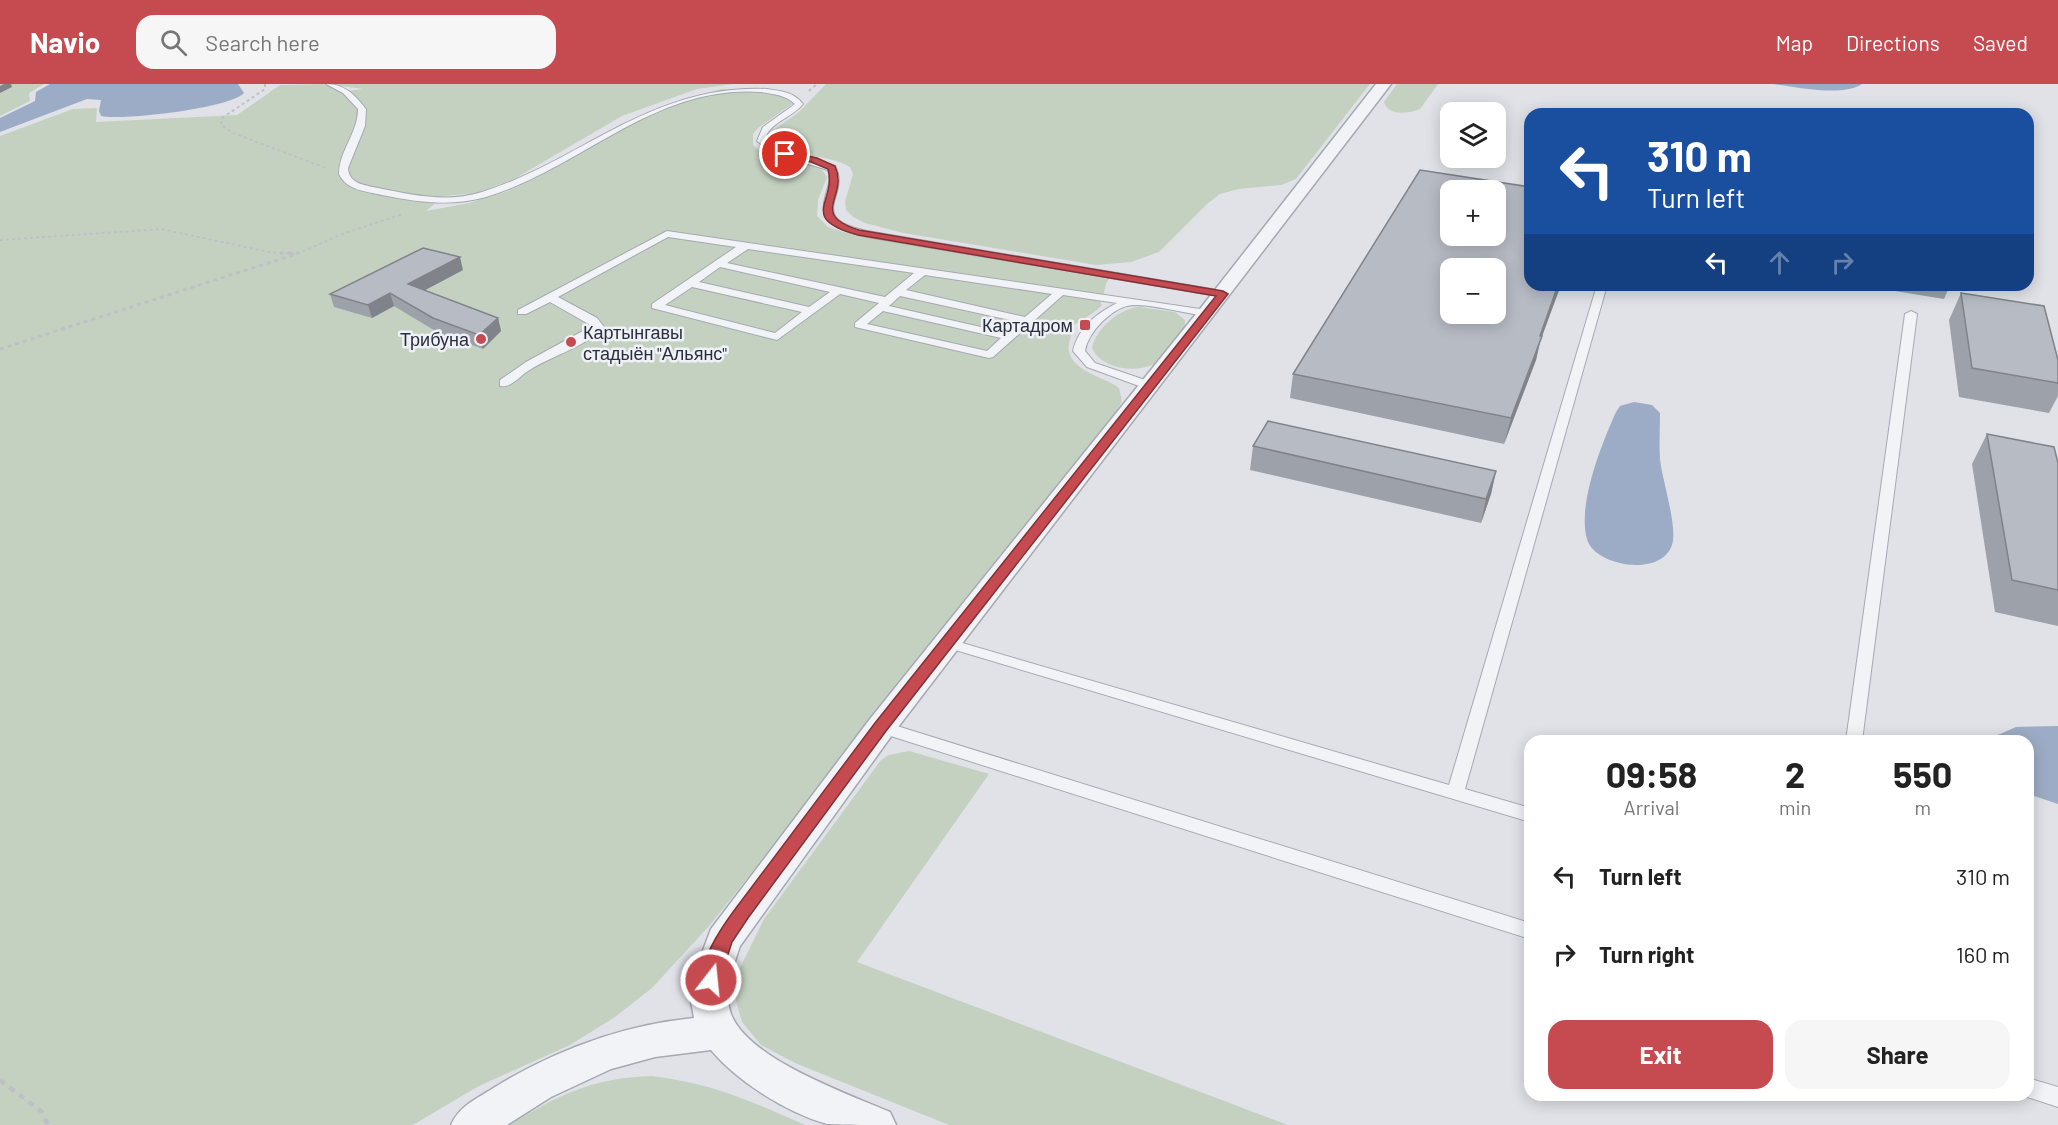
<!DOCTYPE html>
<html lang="en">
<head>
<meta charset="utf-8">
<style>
	:root { --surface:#fff; --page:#f6f6f6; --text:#222; --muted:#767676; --accent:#c64b51 }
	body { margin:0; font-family:Barlow,sans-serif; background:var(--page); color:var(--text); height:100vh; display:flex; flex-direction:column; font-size:22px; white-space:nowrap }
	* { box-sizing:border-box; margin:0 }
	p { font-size:20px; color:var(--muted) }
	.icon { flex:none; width:33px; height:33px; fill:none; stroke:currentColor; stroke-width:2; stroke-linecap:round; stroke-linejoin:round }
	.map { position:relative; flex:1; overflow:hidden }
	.details { position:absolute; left:1524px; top:651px; width:510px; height:366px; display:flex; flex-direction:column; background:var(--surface); border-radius:18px; box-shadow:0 3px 15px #0003 }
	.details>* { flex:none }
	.banner { position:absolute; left:1524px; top:24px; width:510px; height:183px; border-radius:18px; box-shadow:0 3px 15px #0003; background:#1a4fa0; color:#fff; overflow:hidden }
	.fabs { position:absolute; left:1440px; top:18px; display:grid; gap:12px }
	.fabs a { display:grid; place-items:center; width:66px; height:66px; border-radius:12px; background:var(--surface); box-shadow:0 3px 15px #0003; font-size:30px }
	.pin { position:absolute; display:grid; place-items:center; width:51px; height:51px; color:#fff; margin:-26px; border:3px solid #fff; border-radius:50%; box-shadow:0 2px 6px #0007 }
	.me { position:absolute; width:66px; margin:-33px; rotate:16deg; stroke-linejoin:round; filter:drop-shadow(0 0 4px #0008) }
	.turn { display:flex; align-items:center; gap:21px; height:126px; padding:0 24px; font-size:27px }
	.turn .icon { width:78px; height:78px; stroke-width:2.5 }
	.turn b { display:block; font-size:42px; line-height:51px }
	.lanes { display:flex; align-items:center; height:57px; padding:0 24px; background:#0003; justify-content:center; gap:30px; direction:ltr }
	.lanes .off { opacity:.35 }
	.eta { display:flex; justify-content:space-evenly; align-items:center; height:102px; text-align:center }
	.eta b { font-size:36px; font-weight:700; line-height:42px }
	.button { display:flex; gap:12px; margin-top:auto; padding:12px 24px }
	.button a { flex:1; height:69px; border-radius:18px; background:var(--accent); color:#fff; font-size:24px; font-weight:700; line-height:69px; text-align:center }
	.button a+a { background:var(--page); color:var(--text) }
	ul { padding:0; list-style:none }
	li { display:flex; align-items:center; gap:18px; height:78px; padding:0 24px }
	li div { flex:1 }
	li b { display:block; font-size:22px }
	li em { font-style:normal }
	header { display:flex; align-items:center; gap:36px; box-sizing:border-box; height:84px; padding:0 30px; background:var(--accent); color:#fff }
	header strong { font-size:28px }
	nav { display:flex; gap:33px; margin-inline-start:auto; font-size:21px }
	.search { width:420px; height:54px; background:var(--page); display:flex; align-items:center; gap:15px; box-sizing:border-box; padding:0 21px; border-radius:18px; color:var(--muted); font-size:22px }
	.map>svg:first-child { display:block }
	.green { fill:#c4d1c1 }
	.water { fill:#9dacc6 }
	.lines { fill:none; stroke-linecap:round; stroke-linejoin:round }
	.lane-casing { stroke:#a5a9b2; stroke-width:2 }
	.street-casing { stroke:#a5a9b2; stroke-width:3 }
	.path-far2 { stroke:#bec0c7; stroke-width:2; stroke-dasharray:3 3; stroke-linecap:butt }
	.path-far1 { stroke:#bec0c7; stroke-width:3; stroke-dasharray:4 4; stroke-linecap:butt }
	.path { stroke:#bec0c7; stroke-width:4.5; stroke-dasharray:6 6; stroke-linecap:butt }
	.lane { fill:#f2f3f7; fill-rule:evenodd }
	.street { fill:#f2f3f7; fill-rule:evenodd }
	.wall { fill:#9da1a9 }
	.shaded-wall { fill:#808389 }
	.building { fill:#b7bbc4; stroke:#808389; stroke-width:1.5; fill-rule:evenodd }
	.route { fill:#c64b51; stroke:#813135; stroke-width:1.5 }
	.poi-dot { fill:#c64b51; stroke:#eff1f6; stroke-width:2 }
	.labels { text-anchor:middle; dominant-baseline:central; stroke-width:5; stroke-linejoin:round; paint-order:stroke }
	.far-poi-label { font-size:18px; fill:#292f3e; stroke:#eff1f6; text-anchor:end }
</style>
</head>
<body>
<header>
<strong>Navio</strong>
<div class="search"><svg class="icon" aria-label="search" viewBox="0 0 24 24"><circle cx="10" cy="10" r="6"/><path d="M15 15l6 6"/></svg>Search here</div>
<nav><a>Map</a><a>Directions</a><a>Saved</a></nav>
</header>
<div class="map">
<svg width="2058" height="1041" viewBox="0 0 2058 1041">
	<rect width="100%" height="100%" fill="#e0e2e8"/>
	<!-- green -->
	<g class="green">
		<polygon points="0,0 44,0 29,9 30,17 0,32"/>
		<path d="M323 0 346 7 363 5 326 0H733L697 5 622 32 514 95 477 109 444 112 426 127 469 119 508 107 540 92 654 27 691 13 721 5H735L776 11 795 18 758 44 753 50V61C768 76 800 77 820 83L827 93 818 116 817 132 828 143 854 151 1109 195C1104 200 1106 210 1100 217L1102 221C1093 232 1081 234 1071 244 1073 253 1067 258 1069 267 1073 288 1105 293 1119 304L1122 317 1114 332 710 841 652 904 615 933 570 961 477 1003 413 1041H0V52L73 25 97 24 96 38 237 31 280 1Z"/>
		<path d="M826 0H1370L1296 95 1281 101 1239 105 1220 110 1207 120 1159 168 1131 178 1096 181 903 149 865 139 853 133 846 126 845 118 853 90 850 83C826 68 789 76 770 55L773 46 798 29Z"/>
		<path d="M1397 0H1438L1420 25C1408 30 1388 32 1384 18Z"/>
		<path d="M1139 223 1175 228 1185 236C1186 245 1181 249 1175 256 1169 264 1163 276 1154 280 1135 290 1100 284 1092 264 1097 243 1119 225 1139 223Z"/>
		<polygon points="909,667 989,690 857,878 1288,1041 949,1041 795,979 761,961 742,938 735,914 738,888 764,835 881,676 889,671"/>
		<path d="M652 992C711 999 751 1017 805 1041H510C559 1010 593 994 652 992Z"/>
	</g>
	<!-- water -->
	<g class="water">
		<path d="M50 0H238L244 9C231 24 122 37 101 32L99 27 101 16 87 15 0 48V34L35 17 36 8Z"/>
		<path d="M1773 0H1862C1843 13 1796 3 1773 0Z"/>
		<path d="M1634 318 1652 321 1660 329C1660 345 1659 360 1660 375 1662 396 1678 443 1672 461 1661 494 1594 482 1587 455 1577 421 1602 359 1616 328L1620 322Z"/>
		<polygon points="2058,642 2058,720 2028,710 2028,657 1992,657 1993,653 2016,643"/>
	</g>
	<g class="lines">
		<defs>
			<g id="lane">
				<path d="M326 0C345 0 355 11 366 25L365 42 348 84C349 100 364 101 378 104 413 111 447 119 482 108 581 77 651 0 767 5 781 7 794 8 803 20 792 34 769 38 765 56L779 66 835 82C852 112 801 135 873 148L1223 207 1228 210 1223 213 873 154C851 150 817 143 825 114 827 104 832 96 828 86L773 69 757 57 763 43 795 20C786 11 773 10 761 8 655 0 580 85 486 113 451 123 417 118 382 111 366 107 347 107 339 90 339 67 358 49 358 25L343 9Z"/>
				<path d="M667 147 1207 226 1213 229 1207 232C1183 229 1157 221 1133 221 1113 222 1088 248 1085 267L1095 279 1154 299V305L1150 306 1087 283 1073 267C1078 244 1097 229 1117 219L1063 211 993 273 989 274 855 243V239L879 219 840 210 777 256 652 224V220L736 163 668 153 558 213 597 234 604 243C583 265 549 272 525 289 517 295 510 304 500 302V296L526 278 592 242 550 218 526 230H518V226ZM748 165 914 189 885 213 727 179ZM720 183 830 208 809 223 699 198ZM925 191 1052 210 1025 233 906 206ZM692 203 802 228 775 249 665 221ZM900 212 1019 238 1007 249 889 222ZM883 227 1001 254 987 267 867 240Z"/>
				<polygon points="1597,201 1607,201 1465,705 1530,724 1530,738 942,562 939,559 947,554 952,556 1449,701"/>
				<polygon points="1911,227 1917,230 1862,657 1846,657 1905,230"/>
				<polygon points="881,637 1530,839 1530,855 875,647 873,643 875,639"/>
				<polygon points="2028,994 2058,1003 2058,1023 2021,1011 2028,1011"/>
			</g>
			<path id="street" d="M1376 0H1391L892 651 740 862C733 883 723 908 731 930 748 975 848 1010 890 1028L896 1041C878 1041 842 1041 827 1040 786 1028 738 998 711 966L655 973 611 985 551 1013 507 1041H451C460 1021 477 1015 495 1003 556 966 623 941 694 934L690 912 693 893 711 845 870 635 1200 225Z"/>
		</defs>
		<!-- lane casing -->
		<use href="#lane" class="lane-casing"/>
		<!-- street casing -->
		<use href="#street" class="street-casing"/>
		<!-- path-far2 -->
		<g class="path-far2">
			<polyline points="265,0 265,5 222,34 221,41 233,49 326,84"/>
			<polyline points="809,7 817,0"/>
			<polyline points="0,156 161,145 269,168 297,170 345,149 403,130"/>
		</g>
		<!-- path-far1 -->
		<g class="path-far1">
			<polyline points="280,169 300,169"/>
			<polyline points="0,265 293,171"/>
		</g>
		<!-- path -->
		<polyline class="path" points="0,996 42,1028 48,1041"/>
		<!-- lane -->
		<use href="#lane" class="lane"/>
		<!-- street -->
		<use href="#street" class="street"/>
	</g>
	<!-- wall -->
	<g class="wall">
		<polygon points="463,186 425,206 498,234 501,247 483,265 437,248 394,222 372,234 334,223 330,210"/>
		<polygon points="1858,201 1950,201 1944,215"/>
		<polygon points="1961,209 2058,276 2058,312 2049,329 1959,313 1949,236"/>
		<polygon points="1540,258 1536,276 1504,360 1290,314 1293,290"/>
		<polygon points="1987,350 2058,379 2058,542 1995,528 1972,380"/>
		<polygon points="1253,362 1496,387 1491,410 1481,439 1250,386"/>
	</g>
	<!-- shaded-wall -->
	<g class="shaded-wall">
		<polygon points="4,0 11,0 12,3 0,9 0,2"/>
		<polygon points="460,173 463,186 412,213 408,200"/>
		<polygon points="1558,201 1561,201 1540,258 1536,276 1504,360 1511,334"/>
		<polygon points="390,209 394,222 372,234 368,221"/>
		<polygon points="498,234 501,247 483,265 479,251"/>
		<polygon points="1496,387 1491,410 1481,439 1486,415"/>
	</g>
	<!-- building -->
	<g class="building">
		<path d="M1420 86 1530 103V201H1558L1540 252H1542L1511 334 1293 290ZM1450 106H1496V152H1450ZM1450 184H1496V230H1450Z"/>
		<polygon points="423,164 460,173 408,200 498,234 479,251 433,234 390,209 368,221 330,210"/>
		<polygon points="1961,209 2044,222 2058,276 2058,299 1972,284"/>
		<polygon points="1268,337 1496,387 1486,415 1253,362"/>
		<polygon points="1987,350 2054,363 2058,379 2058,506 2012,496"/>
	</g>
	<!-- route -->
	<path class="route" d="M785 67 817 74 835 82C849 113 808 130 859 146L1223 207 1228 210 886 647 748 834 732 858 718 901 711 903 705 901C695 881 724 840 736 824L875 639 1216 212 858 151C797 134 837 118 828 85L811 78 782 71 781 70Z"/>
	<!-- markers -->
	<g class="poi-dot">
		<rect x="1079" y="235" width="12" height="12" rx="3"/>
		<circle cx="481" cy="255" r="6"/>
		<circle cx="571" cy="258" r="6"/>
	</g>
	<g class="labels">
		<!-- far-poi labels -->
		<g class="far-poi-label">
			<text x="1073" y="241">Картадром</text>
			<text x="583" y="248" text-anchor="start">Картынгавы<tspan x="583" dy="21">стадыён "Альянс"</tspan></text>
			<text x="469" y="255">Трибуна</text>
		</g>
	</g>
</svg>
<div class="fabs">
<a><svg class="icon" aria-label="layers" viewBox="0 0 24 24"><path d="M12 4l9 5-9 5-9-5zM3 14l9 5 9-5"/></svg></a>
<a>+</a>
<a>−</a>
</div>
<div class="pin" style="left:785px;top:70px;background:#d93025"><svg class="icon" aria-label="arrive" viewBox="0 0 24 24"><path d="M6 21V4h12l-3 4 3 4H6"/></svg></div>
<svg class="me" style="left:711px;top:896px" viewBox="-20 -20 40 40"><circle r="17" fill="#c64b51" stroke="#fff" stroke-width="3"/><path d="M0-11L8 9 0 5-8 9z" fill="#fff"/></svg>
<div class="banner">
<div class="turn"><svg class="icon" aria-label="left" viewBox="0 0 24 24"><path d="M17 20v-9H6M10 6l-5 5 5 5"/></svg><div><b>310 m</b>Turn left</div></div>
<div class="lanes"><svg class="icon" aria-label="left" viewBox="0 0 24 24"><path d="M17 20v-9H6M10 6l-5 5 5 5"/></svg><svg class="icon off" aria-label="ahead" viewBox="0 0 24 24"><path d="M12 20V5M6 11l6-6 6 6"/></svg><svg class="icon off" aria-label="right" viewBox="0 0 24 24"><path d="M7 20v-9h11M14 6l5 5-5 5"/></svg></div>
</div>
<section class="details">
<div class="eta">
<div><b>09:58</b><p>Arrival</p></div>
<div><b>2</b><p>min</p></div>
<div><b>550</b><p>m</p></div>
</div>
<ul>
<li><svg class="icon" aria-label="left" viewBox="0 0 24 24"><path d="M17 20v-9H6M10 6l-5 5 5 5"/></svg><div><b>Turn left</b></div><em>310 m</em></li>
<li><svg class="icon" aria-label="right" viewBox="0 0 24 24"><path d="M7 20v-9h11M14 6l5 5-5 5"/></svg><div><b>Turn right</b></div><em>160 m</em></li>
</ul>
<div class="button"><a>Exit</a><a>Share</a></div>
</section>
</div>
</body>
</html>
